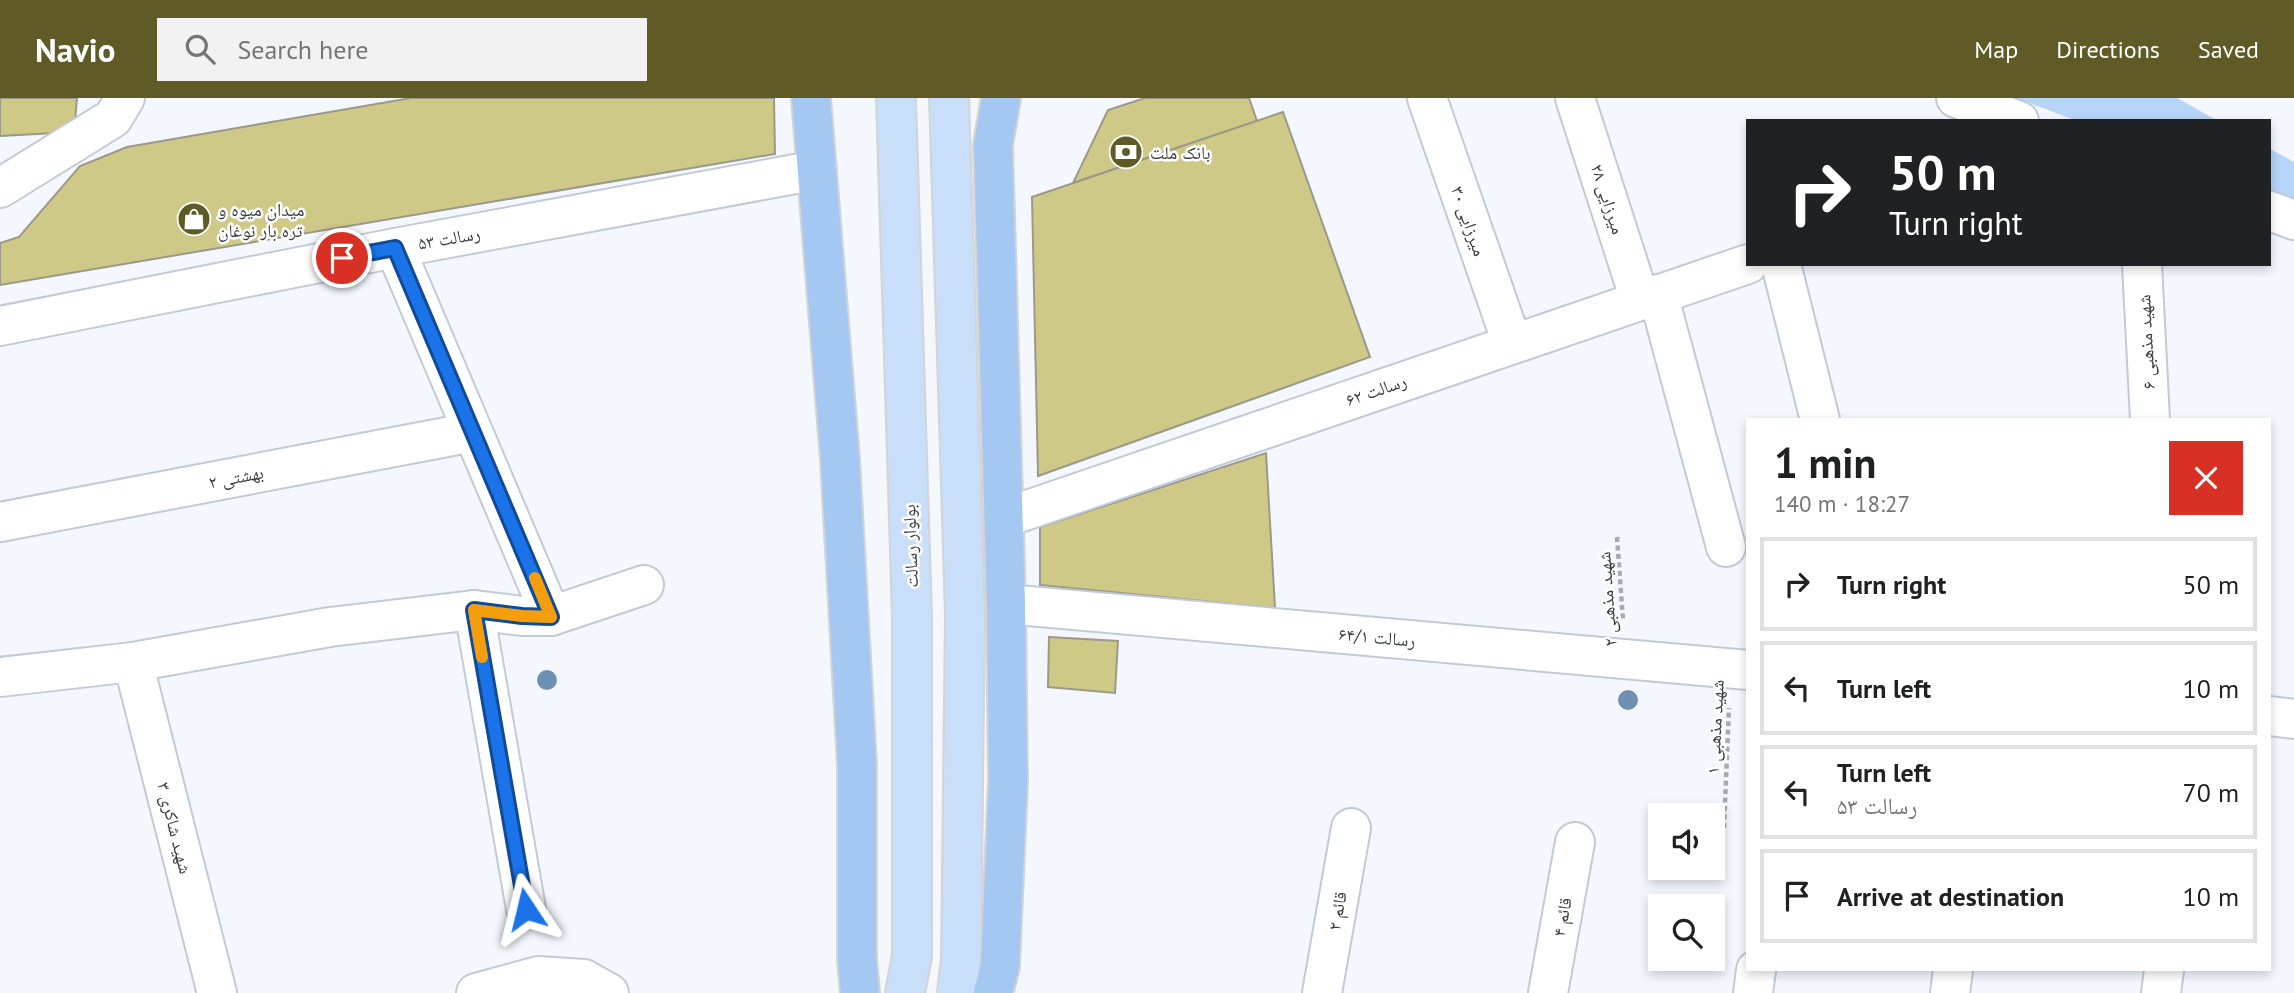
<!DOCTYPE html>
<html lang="en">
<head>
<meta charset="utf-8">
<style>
	:root { --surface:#fff; --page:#f2f2f2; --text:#202124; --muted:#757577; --line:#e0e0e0; --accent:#5f5a26 }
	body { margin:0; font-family:"PT Sans","Noto Naskh Arabic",sans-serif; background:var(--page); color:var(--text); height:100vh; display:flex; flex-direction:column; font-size:26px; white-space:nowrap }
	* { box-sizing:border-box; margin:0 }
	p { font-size:23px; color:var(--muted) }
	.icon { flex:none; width:38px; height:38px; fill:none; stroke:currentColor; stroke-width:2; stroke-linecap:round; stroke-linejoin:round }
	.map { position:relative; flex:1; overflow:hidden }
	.panel { position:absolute; left:1746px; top:320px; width:525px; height:553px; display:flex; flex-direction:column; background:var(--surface); border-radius:0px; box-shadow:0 4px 10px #0003 }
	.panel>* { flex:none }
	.banner { position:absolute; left:1746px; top:21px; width:525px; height:147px; border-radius:0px; box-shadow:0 4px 10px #0003; background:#202124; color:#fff; overflow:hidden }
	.buttons { position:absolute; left:1648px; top:705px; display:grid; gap:14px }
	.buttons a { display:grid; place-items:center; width:77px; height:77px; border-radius:0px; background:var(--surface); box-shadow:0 4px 10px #0003; font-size:35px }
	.pin { position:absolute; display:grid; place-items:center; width:60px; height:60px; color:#fff; margin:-30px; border:4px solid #fff; border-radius:50%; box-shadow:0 2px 7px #0007 }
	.me { position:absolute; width:77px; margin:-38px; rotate:350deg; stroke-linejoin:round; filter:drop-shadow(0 0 5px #0008) }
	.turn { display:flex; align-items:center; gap:24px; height:147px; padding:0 28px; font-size:32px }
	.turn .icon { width:91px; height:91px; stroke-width:2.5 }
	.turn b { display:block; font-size:49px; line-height:60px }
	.round { display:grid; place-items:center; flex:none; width:74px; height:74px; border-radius:0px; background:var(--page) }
	.headline { display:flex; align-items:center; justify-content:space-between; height:119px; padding:0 28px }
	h1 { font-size:42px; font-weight:800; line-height:52px }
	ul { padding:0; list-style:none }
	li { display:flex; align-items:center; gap:21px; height:94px; margin:0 14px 10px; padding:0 14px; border:4px solid var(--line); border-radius:0px }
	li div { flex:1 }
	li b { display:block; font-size:26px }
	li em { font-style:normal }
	header { display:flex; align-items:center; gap:42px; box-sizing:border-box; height:98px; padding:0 35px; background:var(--accent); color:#fff }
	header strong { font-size:33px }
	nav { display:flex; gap:38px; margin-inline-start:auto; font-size:24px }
	.search { width:490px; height:63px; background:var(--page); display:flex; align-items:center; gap:18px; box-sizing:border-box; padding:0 24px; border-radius:0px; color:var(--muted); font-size:26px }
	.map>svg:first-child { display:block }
	.green { fill:#b7d5f8 }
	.building { fill:#cfc988; stroke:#9a998a; stroke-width:2 }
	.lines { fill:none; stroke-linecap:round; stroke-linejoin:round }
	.minor-casing { stroke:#c1cbd7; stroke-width:42 }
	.major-casing { stroke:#d3d4d5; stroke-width:42 }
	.highway-casing { stroke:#d3d4d5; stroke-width:42 }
	.path { stroke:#a7abb1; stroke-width:4.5; stroke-dasharray:5 3.5; stroke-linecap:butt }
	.minor { stroke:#fff; stroke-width:38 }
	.major { stroke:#c9def8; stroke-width:38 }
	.highway { stroke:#a5c8f3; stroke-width:38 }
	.tree { fill:#6e91b3 }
	.route-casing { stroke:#114b97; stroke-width:18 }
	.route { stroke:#1a73e8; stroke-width:12 }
	.slow { stroke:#f59e0b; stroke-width:12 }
	.labels { text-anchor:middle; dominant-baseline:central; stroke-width:5; stroke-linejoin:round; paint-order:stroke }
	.poi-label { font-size:18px; fill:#393d42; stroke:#fff; text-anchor:start }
	.street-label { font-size:18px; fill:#393d42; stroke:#fff }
</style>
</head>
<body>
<header>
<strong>Navio</strong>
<div class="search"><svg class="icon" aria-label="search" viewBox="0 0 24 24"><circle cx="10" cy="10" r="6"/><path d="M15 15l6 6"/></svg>Search here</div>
<nav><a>Map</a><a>Directions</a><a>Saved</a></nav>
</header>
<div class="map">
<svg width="2294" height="895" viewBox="0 0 2294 895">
	<rect width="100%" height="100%" fill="#f4f8fe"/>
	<!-- green -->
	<g class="green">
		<polygon points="2016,0 2177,0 2218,23 2077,23"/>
		<polygon points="2270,51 2294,64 2294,104 2270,95"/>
	</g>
	<!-- building -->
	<g class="building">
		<polygon points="0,0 77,0 74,34 0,38"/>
		<polygon points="411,0 774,0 775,56 0,187 0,145 19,139 80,68 127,49"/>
		<polygon points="1145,0 1249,0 1257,23 1073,85 1108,12"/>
		<polygon points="1283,14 1370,259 1038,378 1032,99"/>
		<polygon points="1266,355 1275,510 1040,487 1040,429"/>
		<polygon points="1049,539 1118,543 1115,595 1048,589"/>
	</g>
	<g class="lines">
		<defs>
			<g id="minor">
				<polyline points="1427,0 1512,245"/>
				<polyline points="1575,0 1640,202"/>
				<polyline points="1956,0 2019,23"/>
				<polyline points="0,90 113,20 125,0"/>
				<polyline points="2270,113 2294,122"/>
				<polyline points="395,150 551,518"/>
				<polyline points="1781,166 1820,322"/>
				<polyline points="2142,166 2150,322"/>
				<polyline points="1658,196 1726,449"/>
				<polyline points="0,228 395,150 817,72"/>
				<polyline points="1004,420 1748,166"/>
				<polyline points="0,424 473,334"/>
				<polyline points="1006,506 1748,572"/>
				<polyline points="474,512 526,811"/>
				<polyline points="133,564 217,895"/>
				<polyline points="0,579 133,564 330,529 474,512 522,518 551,518 644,487"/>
				<polyline points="2270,618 2294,621"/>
				<polyline points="476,895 538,878 584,881 609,895"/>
				<polyline points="1322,895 1351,730"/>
				<polyline points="1548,895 1575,744"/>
				<polyline points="1753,895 1756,872"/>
				<polyline points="1950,895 1953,872"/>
				<polyline points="2161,895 2164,872"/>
			</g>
			<g id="major">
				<polyline points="896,0 912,519 912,858 905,895"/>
				<polyline points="949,0 965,517 961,861 957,895"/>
			</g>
			<g id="highway">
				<polyline points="811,0 840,361 857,667 857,861 860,895"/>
				<polyline points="993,895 1000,868 1008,684 1006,506 993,47 1001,0"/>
			</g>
		</defs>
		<!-- minor casing -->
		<use href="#minor" class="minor-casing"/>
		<!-- major casing -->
		<use href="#major" class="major-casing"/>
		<!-- highway casing -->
		<use href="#highway" class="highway-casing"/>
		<!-- path -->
		<g class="path">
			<polyline points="1617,439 1623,522"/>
			<polyline points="1724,730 1729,610"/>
		</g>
		<!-- minor -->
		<use href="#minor" class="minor"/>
		<!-- major -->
		<use href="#major" class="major"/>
		<!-- highway -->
		<use href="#highway" class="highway"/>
	</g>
	<!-- trees -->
	<g class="tree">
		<circle cx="547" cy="582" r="10"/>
		<circle cx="1628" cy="602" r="10"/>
	</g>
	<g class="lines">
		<defs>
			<polyline id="route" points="342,160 395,150 551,519 522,518 474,512 526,811"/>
		</defs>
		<!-- route casing -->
		<use href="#route" class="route-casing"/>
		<!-- route -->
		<use href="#route" class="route"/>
		<!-- slow -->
		<polyline class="slow" points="482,559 474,512 522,518 551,519 535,480"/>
	</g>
	<!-- icons -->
	<defs>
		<symbol id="bank-disc" viewBox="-11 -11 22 22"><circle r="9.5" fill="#5f5a26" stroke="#fff"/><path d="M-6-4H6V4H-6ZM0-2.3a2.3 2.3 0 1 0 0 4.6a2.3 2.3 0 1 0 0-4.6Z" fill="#fff"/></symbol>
		<symbol id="shop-disc" viewBox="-11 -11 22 22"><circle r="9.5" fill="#5f5a26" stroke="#fff"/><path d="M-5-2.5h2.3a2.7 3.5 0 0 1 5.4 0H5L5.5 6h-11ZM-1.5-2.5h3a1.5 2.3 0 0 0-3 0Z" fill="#fff"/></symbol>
	</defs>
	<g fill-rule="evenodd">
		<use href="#bank-disc" x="1107" y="35" width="38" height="38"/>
		<use href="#shop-disc" x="175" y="102" width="38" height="38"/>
	</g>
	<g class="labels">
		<!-- poi labels -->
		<g class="poi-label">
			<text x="1150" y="54">بانک ملت</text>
			<text x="218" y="111">میدان میوه و<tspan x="218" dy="21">تره بار نوغان</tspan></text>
		</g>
		<!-- street labels -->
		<g class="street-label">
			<text transform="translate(1608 101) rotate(72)">میرزایی ۲۸</text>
			<text transform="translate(1469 123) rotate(71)">میرزایی ۳۰</text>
			<text transform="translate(449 140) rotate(-10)">رسالت ۵۳</text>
			<text transform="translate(2146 244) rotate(-93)">شهید مذهبی ۶</text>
			<text transform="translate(1376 292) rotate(-19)">رسالت ۶۲</text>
			<text transform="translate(236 379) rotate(-11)">بهشتی ۲</text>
			<text transform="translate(910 448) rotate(-92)">بولوار رسالت</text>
			<text transform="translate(1607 501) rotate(-94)">شهید مذهبی ۲</text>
			<text transform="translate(1377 539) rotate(5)">رسالت ۶۴/۱</text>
			<text transform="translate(1715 629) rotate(-87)">شهید مذهبی ۱</text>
			<text transform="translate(175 730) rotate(76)">شهید شاکری ۳</text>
			<text transform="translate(1337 813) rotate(-80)">قائم ۲</text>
			<text transform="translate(1562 819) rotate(-80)">قائم ۴</text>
		</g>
	</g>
</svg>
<div class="buttons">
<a><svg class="icon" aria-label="sound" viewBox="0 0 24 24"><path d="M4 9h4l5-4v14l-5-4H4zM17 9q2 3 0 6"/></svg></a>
<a><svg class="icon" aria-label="search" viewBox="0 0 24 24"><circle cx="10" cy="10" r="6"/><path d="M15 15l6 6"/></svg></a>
</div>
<div class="pin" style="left:342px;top:160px;background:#d93025"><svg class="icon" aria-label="arrive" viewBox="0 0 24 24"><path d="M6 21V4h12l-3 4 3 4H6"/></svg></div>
<svg class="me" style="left:526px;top:811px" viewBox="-20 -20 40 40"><path d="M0-17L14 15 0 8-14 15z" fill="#1a73e8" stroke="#fff" stroke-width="4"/></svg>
<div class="banner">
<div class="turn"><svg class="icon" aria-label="right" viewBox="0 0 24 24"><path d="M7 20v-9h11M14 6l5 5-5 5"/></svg><div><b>50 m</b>Turn right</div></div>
</div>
<section class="panel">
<div class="headline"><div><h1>1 min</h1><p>140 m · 18:27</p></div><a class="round" style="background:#d93025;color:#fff"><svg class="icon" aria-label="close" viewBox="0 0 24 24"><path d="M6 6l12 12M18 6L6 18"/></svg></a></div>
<ul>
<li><svg class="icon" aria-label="right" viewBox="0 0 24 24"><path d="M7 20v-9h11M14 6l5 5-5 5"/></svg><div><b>Turn right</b></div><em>50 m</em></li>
<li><svg class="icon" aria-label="left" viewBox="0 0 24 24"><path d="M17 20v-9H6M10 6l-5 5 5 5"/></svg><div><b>Turn left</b></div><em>10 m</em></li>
<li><svg class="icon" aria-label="left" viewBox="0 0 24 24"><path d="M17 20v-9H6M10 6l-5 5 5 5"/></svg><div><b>Turn left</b><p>رسالت ۵۳</p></div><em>70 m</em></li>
<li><svg class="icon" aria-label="arrive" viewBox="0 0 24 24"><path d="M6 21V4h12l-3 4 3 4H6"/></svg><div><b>Arrive at destination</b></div><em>10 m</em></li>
</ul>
</section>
</div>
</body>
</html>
